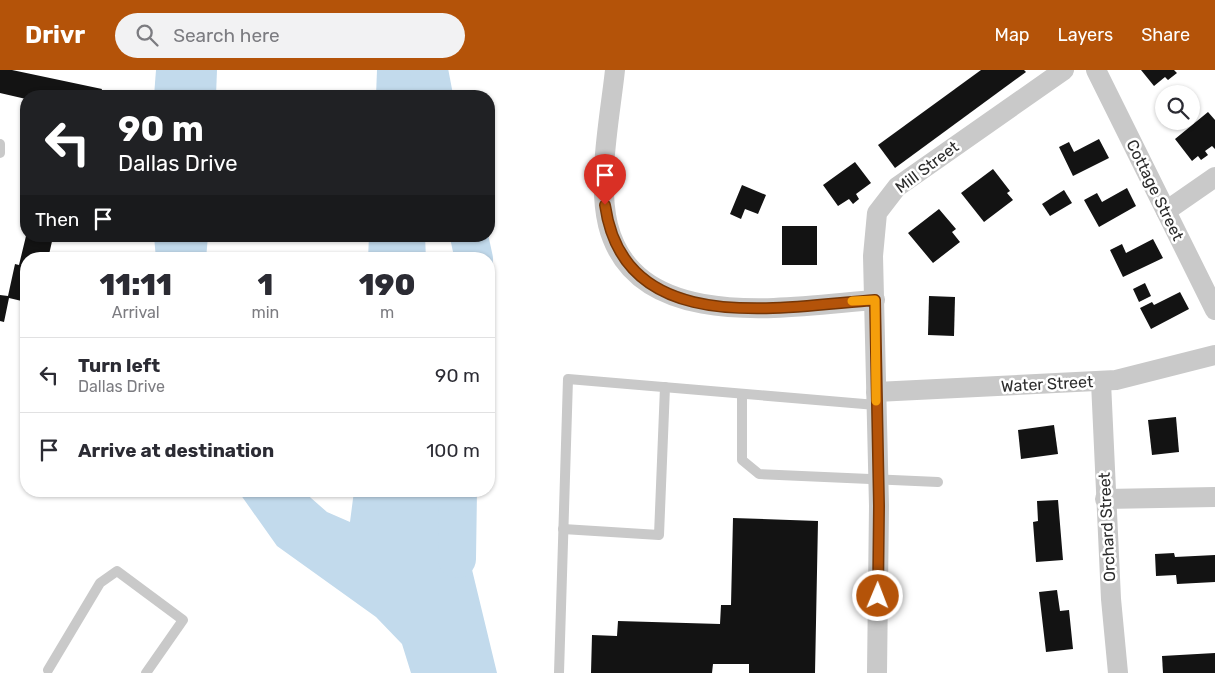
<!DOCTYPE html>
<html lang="en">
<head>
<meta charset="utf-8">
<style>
	:root { --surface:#fff; --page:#f2f2f3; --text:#2b2b33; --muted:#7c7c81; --line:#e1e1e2; --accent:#b45309 }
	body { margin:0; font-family:Rubik,sans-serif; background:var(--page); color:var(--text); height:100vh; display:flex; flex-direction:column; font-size:19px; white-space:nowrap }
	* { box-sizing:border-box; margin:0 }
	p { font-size:16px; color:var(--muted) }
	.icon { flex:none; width:28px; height:28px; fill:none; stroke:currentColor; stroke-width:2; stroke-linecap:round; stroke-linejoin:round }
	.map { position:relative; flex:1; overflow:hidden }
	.side { position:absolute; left:20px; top:182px; width:475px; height:245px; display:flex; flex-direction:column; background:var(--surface); border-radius:20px; box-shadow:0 1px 4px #0004 }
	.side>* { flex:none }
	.guide { position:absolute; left:20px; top:20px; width:475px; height:152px; border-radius:20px; box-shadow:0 1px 4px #0004; background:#202124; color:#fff; overflow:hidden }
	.buttons { position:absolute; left:1155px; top:15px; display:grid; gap:10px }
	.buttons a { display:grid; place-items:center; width:45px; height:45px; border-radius:50%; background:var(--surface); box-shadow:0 1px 4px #0004; font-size:25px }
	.pin { position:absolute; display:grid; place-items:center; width:42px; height:42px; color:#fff; margin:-51px -21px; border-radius:50% 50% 50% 0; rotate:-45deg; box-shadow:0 0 5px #0007 }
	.pin .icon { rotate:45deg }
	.me { position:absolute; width:55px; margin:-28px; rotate:1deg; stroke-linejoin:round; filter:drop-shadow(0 0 4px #0008) }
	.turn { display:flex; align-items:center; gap:18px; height:105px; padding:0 15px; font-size:22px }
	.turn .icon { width:65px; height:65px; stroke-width:2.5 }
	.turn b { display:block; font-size:35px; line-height:42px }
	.then { display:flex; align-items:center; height:48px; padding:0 15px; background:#0003; gap:10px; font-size:19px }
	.eta { display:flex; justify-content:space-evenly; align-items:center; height:85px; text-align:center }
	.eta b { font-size:30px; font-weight:800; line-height:35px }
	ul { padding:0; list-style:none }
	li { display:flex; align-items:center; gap:15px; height:75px; padding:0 15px; border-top:1px solid var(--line) }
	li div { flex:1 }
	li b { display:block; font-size:19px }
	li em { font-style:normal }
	header { display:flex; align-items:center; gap:30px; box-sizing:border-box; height:70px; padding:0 25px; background:var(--accent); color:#fff }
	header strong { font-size:24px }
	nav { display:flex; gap:28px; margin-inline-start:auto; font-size:18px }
	.search { width:350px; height:45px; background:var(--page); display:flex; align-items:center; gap:12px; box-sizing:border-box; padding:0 18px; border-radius:28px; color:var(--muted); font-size:19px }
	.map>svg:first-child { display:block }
	.water { fill:#c2daec }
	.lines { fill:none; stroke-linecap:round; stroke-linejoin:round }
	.river { stroke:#c2daec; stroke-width:38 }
	.building { fill:#131313 }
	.lane { stroke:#c9c9c9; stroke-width:10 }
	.street { stroke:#c9c9c9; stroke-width:20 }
	.route-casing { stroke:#753606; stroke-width:12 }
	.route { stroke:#b45309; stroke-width:9 }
	.slow { stroke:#f59e0b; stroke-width:9 }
	.labels { text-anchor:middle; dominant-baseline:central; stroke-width:5; stroke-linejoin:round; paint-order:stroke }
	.street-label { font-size:16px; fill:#2c2c2c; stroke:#fff }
</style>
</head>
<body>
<header>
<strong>Drivr</strong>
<div class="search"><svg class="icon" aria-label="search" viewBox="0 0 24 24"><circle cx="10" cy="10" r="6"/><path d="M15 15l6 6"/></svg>Search here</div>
<nav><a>Map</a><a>Layers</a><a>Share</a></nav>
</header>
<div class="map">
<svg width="1215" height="603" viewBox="0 0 1215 603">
	<rect width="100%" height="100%" fill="#fff"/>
	<!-- water -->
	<g class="water">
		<polygon points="156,0 217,0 216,26 154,26"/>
		<polygon points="377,0 423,0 422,26 376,26"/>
		<polygon points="154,166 208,166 206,189 156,189"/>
		<polygon points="369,166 425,166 426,189 368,189"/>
		<polygon points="238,421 303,421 327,442 350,452 354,421 453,421 497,603 411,603 402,574 376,547 277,476"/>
	</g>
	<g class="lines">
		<!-- river -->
		<g class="river">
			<polyline points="429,0 434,26"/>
			<polyline points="469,166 474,189"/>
			<polyline points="457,489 458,421"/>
		</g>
	</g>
	<!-- building -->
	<g class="building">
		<polygon points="0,0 12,0 102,19 100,26 26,26 26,29 0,23"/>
		<polygon points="981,0 1024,0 1026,2 895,98 878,75"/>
		<polygon points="1141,0 1174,0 1177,3 1168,10 1165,7 1154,16"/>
		<polygon points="1208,42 1215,50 1215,79 1212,76 1205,81 1208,85 1201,90 1198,86 1192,91 1175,69"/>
		<polygon points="1099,69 1109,88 1073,106 1059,77 1069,72 1074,82"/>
		<polygon points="855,92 871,113 856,124 859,129 853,134 849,129 838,136 823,115"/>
		<polygon points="993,99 1010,121 1007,123 1013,130 984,152 961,123"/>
		<polygon points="742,115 766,125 758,144 745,139 741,149 730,144"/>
		<polygon points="1127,118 1136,136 1099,157 1084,130 1097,123 1102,132"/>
		<polygon points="1064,120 1072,133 1050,146 1042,134"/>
		<polygon points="939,139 956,159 952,162 960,172 933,193 908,163"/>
		<rect x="782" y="156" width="35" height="39"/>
		<polygon points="26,166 53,167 48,189 26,189 26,232 9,228 4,252 0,251 0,225 8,226 15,194 19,195"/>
		<polygon points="1153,169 1163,188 1123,207 1110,180 1122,174 1126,183"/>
		<polygon points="1145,213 1151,226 1139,232 1133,219"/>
		<polygon points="1180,222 1189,239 1151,259 1140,238 1152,232 1154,235"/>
		<polygon points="929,226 955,227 954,266 928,265"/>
		<polygon points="1176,347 1179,382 1152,385 1148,350"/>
		<polygon points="1054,355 1058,384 1021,389 1018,360"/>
		<polygon points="1058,430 1063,490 1036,492 1033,452 1038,451 1037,431"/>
		<polygon points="733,448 818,451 815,603 749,603 749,594 713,594 712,603 591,603 592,565 617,566 618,551 720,554 721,535 731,535"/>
		<polygon points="1174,483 1175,487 1215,485 1215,512 1177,514 1176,505 1156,506 1155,484"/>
		<polygon points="1057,520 1060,541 1069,540 1073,579 1046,582 1039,522"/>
		<polygon points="1215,583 1215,603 1163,603 1162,586"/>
	</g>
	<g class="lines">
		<!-- lane -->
		<g class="lane">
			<polyline points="0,74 0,83"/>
			<polyline points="742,324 742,390 759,404 938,412"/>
			<polyline points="563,459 659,465 665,317"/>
			<polyline points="48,600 100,513 117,501 183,550 146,603"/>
			<polyline points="559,603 568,309 876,335"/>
		</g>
		<!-- street -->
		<g class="street">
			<path d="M615 0C610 47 597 109 608 155 636 266 792 236 875 230"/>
			<polyline points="1096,0 1215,240"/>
			<polyline points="1166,141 1215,107"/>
			<polyline points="1101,312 1111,529 1118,603"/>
			<polyline points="876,322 1116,310 1215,285"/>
			<polyline points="1105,429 1215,427"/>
			<polyline points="877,603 879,436 873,186 877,143 897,117 1064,0"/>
		</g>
	</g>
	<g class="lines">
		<defs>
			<path id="route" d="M605 135C624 269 779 237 875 230L879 436 878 526"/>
		</defs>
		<!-- route casing -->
		<use href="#route" class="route-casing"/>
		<!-- route -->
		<use href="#route" class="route"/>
		<!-- slow -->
		<polyline class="slow" points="852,231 875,230 876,331"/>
	</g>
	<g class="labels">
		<!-- street labels -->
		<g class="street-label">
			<text transform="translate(927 97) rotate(-37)">Mill Street</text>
			<text transform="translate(1155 120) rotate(64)">Cottage Street</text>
			<text transform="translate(1047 314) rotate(-3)">Water Street</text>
			<text transform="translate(1107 457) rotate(-93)">Orchard Street</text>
		</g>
	</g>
</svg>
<div class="buttons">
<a><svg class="icon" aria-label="search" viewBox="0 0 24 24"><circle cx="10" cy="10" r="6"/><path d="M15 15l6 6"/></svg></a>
</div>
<div class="pin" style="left:605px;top:135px;background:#d93025"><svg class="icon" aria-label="arrive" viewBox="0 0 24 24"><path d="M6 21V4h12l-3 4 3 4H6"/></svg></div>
<svg class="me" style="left:878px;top:526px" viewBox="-20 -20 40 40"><circle r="17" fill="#b45309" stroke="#fff" stroke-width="3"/><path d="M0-11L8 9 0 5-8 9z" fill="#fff"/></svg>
<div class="guide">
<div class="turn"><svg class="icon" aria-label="left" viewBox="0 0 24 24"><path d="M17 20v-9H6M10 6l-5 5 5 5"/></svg><div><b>90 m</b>Dallas Drive</div></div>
<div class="then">Then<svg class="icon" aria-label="arrive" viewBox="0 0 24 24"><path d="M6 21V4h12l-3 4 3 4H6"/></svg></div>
</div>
<section class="side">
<div class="eta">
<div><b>11:11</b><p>Arrival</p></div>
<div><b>1</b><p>min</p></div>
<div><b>190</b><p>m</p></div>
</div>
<ul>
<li><svg class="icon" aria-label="left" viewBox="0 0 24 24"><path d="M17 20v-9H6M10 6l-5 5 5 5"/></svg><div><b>Turn left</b><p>Dallas Drive</p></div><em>90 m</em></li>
<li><svg class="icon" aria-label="arrive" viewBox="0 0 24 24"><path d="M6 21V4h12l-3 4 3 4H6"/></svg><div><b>Arrive at destination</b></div><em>100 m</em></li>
</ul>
</section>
</div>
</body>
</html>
